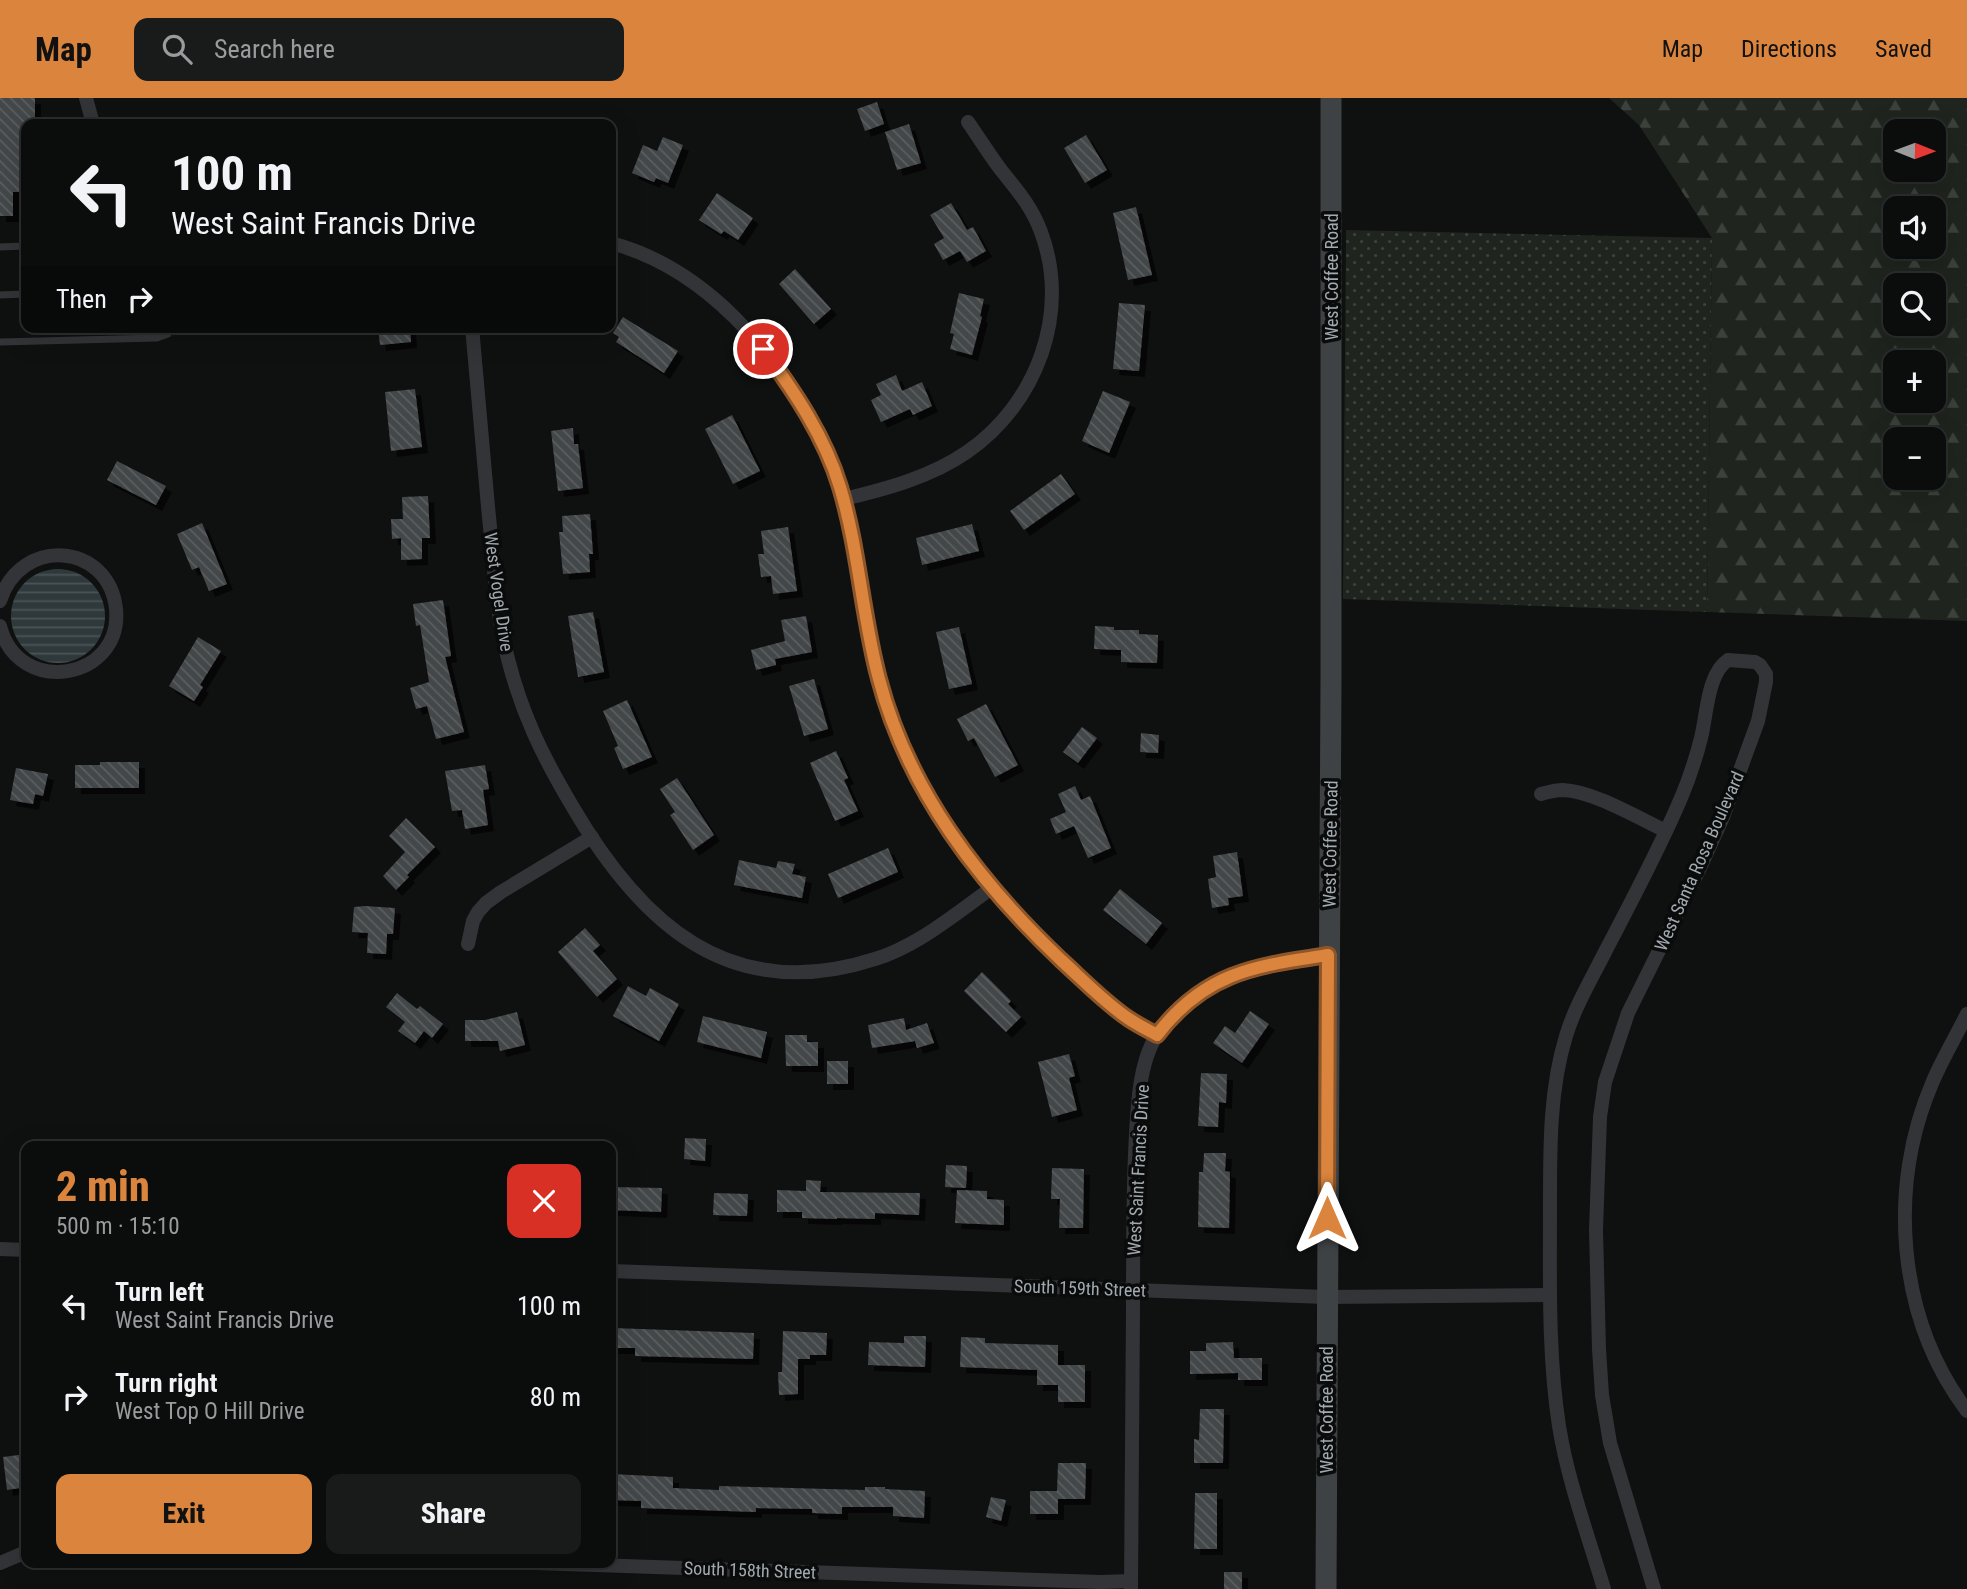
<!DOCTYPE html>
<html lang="en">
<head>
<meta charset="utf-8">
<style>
	:root { --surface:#0b0c0c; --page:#191a1a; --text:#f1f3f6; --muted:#9a9b9d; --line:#2b2c2d; --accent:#da843d }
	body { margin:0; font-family:"Roboto Condensed",sans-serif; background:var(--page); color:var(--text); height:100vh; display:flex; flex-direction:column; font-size:26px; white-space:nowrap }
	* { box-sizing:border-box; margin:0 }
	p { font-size:23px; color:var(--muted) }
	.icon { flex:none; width:38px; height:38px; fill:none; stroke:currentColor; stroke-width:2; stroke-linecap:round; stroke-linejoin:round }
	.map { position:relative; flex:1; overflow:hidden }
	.details { position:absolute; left:21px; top:1043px; width:595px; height:427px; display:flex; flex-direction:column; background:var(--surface); border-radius:14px; box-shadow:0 7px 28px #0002,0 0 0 2px var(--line) }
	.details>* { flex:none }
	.top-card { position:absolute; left:21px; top:21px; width:595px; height:214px; border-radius:14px; box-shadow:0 7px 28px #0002,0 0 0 2px var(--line); background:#0b0c0c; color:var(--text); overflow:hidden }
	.needle { width:46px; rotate:91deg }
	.buttons { position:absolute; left:1883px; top:21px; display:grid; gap:14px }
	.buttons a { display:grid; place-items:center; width:63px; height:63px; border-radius:14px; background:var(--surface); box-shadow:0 7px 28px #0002,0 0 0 2px var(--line); font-size:35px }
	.pin { position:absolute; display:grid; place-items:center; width:60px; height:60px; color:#fff; margin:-30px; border:4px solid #fff; border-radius:50%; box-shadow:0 2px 7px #0007 }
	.me { position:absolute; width:77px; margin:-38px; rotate:0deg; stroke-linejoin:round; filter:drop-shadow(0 0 5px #0008) }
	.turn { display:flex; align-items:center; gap:24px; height:147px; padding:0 35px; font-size:32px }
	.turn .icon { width:91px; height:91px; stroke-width:2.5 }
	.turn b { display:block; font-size:49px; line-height:60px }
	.then { display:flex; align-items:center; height:66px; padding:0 35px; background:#0003; gap:14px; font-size:26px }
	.round { display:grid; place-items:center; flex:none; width:74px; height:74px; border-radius:14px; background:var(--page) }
	.headline { display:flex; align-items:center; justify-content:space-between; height:119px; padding:0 35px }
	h1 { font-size:42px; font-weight:800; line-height:52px; color:var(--accent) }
	.primary-button { display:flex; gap:14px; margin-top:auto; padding:14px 35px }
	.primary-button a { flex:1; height:80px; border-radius:14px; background:var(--accent); color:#111; font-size:28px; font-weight:800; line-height:80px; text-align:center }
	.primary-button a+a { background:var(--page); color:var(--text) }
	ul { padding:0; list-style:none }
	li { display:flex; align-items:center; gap:21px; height:91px; padding:0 35px }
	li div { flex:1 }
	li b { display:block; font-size:26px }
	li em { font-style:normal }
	header { display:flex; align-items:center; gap:42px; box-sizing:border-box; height:98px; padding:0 35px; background:var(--accent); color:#111 }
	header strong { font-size:33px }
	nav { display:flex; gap:38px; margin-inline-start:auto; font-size:24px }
	.search { width:490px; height:63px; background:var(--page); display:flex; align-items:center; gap:18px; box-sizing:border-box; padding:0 24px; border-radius:14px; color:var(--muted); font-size:26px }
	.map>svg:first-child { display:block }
	.forest { fill:url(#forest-firs); fill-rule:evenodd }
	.park { fill:url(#park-dots) }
	.water { fill:url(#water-rules) }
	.building { fill:url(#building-back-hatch); filter:url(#shadow) }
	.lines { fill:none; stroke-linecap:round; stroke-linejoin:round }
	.lane { stroke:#333437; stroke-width:7 }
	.street { stroke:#333437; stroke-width:14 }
	.secondary { stroke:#3f4245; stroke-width:21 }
	.route-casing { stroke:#8e5628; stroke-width:18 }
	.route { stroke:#da843d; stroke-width:12 }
	.labels { text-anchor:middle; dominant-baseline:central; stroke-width:7; stroke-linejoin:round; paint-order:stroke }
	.street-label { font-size:18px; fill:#a2a9b0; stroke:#0a0b0b }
</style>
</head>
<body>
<header>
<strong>Map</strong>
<div class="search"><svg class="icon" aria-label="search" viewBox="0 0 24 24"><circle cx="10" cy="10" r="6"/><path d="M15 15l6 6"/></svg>Search here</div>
<nav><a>Map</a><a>Directions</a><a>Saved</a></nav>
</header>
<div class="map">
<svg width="1967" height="1491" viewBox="0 0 1967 1491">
	<defs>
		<pattern id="forest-firs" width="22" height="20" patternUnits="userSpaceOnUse" patternTransform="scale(1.75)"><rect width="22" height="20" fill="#1f241e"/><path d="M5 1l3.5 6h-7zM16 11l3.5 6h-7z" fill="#3c413c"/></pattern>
		<pattern id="park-dots" width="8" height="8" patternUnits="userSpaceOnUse" patternTransform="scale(1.75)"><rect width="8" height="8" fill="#1f241e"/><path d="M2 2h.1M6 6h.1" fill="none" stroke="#3c413c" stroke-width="1.8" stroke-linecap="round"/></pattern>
		<pattern id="water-rules" width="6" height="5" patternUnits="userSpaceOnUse" patternTransform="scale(1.75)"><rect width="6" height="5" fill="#2f393b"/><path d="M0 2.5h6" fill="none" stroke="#4a5355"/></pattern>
		<pattern id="building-back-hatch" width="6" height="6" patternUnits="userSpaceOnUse" patternTransform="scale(1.75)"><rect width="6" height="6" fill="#434648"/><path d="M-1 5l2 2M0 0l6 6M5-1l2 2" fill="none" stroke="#5b5e60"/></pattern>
		<filter id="shadow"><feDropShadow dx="6" dy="6" stdDeviation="0" flood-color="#0009"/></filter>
	</defs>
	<rect width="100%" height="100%" fill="#0f1010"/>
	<!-- forest -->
	<path class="forest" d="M1609 0H1967V523L1707 514 1712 140 1639 27ZM1895 33H1934V72H1895ZM1895 110H1934V149H1895ZM1895 187H1934V226H1895ZM1895 264H1934V303H1895ZM1895 341H1934V380H1895Z"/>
	<!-- park -->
	<polygon class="park" points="1346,132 1712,140 1707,514 1343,501"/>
	<!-- water -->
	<circle class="water" cx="58" cy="518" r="47"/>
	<!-- building -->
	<g class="building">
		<polygon points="0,0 35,0 35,26 26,26 26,94 13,94 13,118 0,118"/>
		<polygon points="877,4 884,26 865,33 857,11"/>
		<polygon points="909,26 921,65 897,72 885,34"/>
		<polygon points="1086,37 1107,72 1085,85 1064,50"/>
		<polygon points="663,39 683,47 668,85 656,80 654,84 632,75 643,47 657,53"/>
		<polygon points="717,95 753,120 738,142 724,133 721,136 699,122"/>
		<polygon points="951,105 967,132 973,129 986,153 967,164 960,153 943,162 934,146 944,140 930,117"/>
		<polygon points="1136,109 1152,177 1128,182 1113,115"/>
		<polygon points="795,171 831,211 814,226 779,186"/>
		<polygon points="959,195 984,201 980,218 982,219 972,257 950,251 954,236 950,235"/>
		<polygon points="1119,205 1145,207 1139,273 1113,271"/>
		<polygon points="623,219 678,253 664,275 616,244 619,239 613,235"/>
		<polygon points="378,229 410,229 411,244 380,247"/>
		<polygon points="896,277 902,293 922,284 932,308 913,317 910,311 881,324 871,302 881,297 876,286"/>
		<polygon points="415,291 422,349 391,353 385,294"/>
		<polygon points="1103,293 1130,304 1109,355 1082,343"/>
		<polygon points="732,317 760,373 733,386 705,331"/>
		<polygon points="573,330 574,346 578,346 583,390 558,393 551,333"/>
		<polygon points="117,363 166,388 156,407 107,382"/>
		<polygon points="1061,376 1075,396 1024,432 1010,413"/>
		<polygon points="428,398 430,440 422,440 422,461 401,462 401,440 392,441 391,421 403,421 402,399"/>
		<polygon points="590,416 593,456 589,456 590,474 563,476 559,434 563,434 562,418"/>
		<polygon points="202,425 227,486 209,493 199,469 192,472 177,436"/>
		<polygon points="972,426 979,453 922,467 916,440"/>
		<polygon points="788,429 797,493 773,496 771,478 761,479 758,456 764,456 761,433"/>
		<polygon points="443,502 451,558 445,559 464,634 436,641 427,608 416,611 410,590 429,584 420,527 416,528 413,506"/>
		<polygon points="593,514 604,574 578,579 568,518"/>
		<polygon points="806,518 812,554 775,561 776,567 756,572 751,552 785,543 781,522"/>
		<polygon points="1095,528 1114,529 1114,532 1139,532 1139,536 1158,537 1157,565 1121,564 1121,552 1094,551"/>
		<polygon points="959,529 972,586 949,591 936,534"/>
		<polygon points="198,539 221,553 200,587 203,589 194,603 169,588"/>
		<polygon points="814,581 828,631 804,638 789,588"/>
		<polygon points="627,602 652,659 623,671 614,650 618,648 603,613"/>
		<polygon points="986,606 1018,667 995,679 974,640 968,643 957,621"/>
		<polygon points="1082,629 1097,640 1078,665 1063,654"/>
		<polygon points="1141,635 1159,637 1158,655 1140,654"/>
		<polygon points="836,653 848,680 844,682 858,713 835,723 810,665"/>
		<polygon points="100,664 139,664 139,690 75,690 75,667 100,667"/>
		<polygon points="485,667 489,691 483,692 488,727 465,731 462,712 452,713 445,673"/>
		<polygon points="16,670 48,676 43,698 35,696 33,706 10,702"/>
		<polygon points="677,680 714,737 693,752 670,717 675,714 660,691"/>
		<polygon points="1075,688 1081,702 1090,698 1111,750 1088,760 1074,728 1056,736 1050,721 1066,714 1058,696"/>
		<polygon points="406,720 435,749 407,777 409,779 396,792 383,778 405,754 389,738"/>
		<polygon points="888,750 898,774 838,800 828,776"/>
		<polygon points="1237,754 1243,798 1228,800 1229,807 1212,810 1208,781 1216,779 1213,758"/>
		<polygon points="739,762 776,770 778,763 795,766 792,776 806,779 802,800 734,787"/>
		<polygon points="1120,791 1162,825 1146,846 1103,812"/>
		<polygon points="365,808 395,810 393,836 387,836 386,856 367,855 368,835 352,834 354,809"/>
		<polygon points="585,830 600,847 593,853 617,881 597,899 558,854"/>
		<polygon points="982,874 1011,903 1008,906 1021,919 1006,934 964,893"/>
		<polygon points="628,888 646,898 650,890 679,906 659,943 613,918"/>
		<polygon points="397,895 417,911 420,908 443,926 432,940 424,933 415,945 398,933 405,924 386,909"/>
		<polygon points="1250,913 1269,926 1242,965 1213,945 1225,928 1235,935"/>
		<polygon points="517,914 525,947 500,953 498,943 465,943 465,922 485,922"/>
		<polygon points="703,918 767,934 761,960 697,944"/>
		<polygon points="904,920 906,932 927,925 934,945 917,950 915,943 872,950 868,927"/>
		<polygon points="785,937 807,937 807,944 818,944 818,968 786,968"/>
		<polygon points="1069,956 1075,978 1069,980 1077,1012 1052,1019 1038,964"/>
		<rect x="827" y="963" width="21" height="23"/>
		<polygon points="1201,975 1227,976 1226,1005 1219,1004 1218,1029 1198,1028"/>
		<polygon points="685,1040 706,1041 705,1063 684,1061"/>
		<polygon points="1204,1055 1226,1055 1225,1073 1230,1074 1229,1130 1198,1129 1199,1074 1203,1074"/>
		<polygon points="946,1067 967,1068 966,1090 945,1089"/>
		<polygon points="1052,1070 1084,1071 1083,1130 1059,1130 1060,1101 1051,1101"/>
		<polygon points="806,1082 821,1083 820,1094 920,1095 919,1117 875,1115 875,1121 837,1120 837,1121 802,1120 802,1114 777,1114 777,1092 806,1093"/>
		<polygon points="611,1089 662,1090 661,1114 611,1112"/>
		<polygon points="957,1092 987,1093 987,1101 1004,1102 1004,1127 955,1125"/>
		<polygon points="714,1095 748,1096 747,1118 713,1117"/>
		<polygon points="613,1230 754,1235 753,1261 635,1258 635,1250 612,1250"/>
		<polygon points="783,1233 827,1235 826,1257 810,1257 810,1261 798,1261 798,1296 779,1297 778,1274 782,1274"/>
		<polygon points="904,1238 926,1238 925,1269 868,1267 869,1244 904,1245"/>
		<polygon points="961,1239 985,1240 985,1245 1058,1247 1058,1267 1085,1267 1085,1304 1058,1304 1058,1287 1037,1287 1037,1272 960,1269"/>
		<polygon points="1233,1244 1234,1260 1262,1260 1262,1282 1238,1282 1238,1275 1190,1276 1190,1253 1206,1253 1206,1245"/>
		<polygon points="1200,1311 1224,1311 1223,1365 1194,1365 1194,1341 1199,1342"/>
		<polygon points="26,1356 26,1389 7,1392 3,1359"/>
		<polygon points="1058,1365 1086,1365 1085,1401 1058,1401 1058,1416 1030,1416 1030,1393 1057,1393"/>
		<polygon points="611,1376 673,1379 673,1390 719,1392 719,1388 865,1392 865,1389 885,1389 885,1391 925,1393 924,1420 893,1418 893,1409 842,1409 842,1416 812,1415 812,1411 756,1410 756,1414 641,1410 641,1403 611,1402"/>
		<polygon points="1195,1395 1217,1395 1217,1451 1194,1451"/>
		<polygon points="991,1399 1006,1402 1001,1423 986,1419"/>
		<rect x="1224" y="1474" width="18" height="17"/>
	</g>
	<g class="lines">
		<!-- lane -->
		<g class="lane">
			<polyline points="0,149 26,148"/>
			<polyline points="0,197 26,196"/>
			<polyline points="0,244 157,240 168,236 170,229"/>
		</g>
		<!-- street -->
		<g class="street">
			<polyline points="86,0 93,26"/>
			<path d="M611 145C705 170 776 253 818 337 828 358 838 378 843 401 862 474 864 552 891 623 926 716 990 794 1062 862 1083 882 1105 905 1129 921 1138 927 1148 932 1157 937"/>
			<path d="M472 229C478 293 483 356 489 419 494 466 496 515 508 561 522 616 542 657 571 706 640 825 729 908 875 861 918 848 956 815 992 790"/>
			<path d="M844 401C886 391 931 379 967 354 1037 306 1071 214 1041 134 1032 109 1017 92 1001 72 989 56 979 40 968 24"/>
			<path d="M0 503C20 438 109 444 116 511 123 582 18 600 0 528"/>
			<path d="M1541 696C1548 694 1556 692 1563 692 1593 693 1638 720 1666 733"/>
			<polyline points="468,846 473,823 478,814 486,805 501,794 592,739"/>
			<path d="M1967 916C1956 938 1943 960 1933 983 1887 1089 1897 1220 1967 1313"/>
			<polyline points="0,1151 26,1152"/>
			<polyline points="611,1173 1326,1199 1550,1197"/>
			<polyline points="0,1465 26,1454"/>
			<polyline points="537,1465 1101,1484 1131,1483"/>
			<path d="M1131 1491C1132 1397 1132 1303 1133 1210 1133 1158 1133 1107 1135 1056 1137 1020 1137 967 1157 937 1198 875 1261 866 1328 857"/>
			<path d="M1604 1491C1588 1437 1568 1384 1559 1328 1548 1256 1550 1184 1550 1112 1550 1054 1549 993 1566 938 1575 908 1592 880 1606 852 1632 802 1659 752 1681 700 1689 681 1696 660 1701 640 1707 617 1707 576 1728 562L1755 564 1760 567 1766 576V584L1758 623 1723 719 1699 772 1628 915 1605 984 1600 1019 1596 1132 1599 1251 1602 1297 1610 1345 1654 1491"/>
		</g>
		<!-- secondary -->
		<polyline class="secondary" points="1326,1491 1331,582 1331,0"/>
	</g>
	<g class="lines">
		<defs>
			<path id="route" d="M763 251C794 293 825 339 840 389 859 452 862 518 879 581 908 692 979 784 1061 862 1082 881 1105 905 1129 921 1138 927 1148 932 1157 937 1205 874 1255 868 1328 857L1327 1120"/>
		</defs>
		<!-- route casing -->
		<use href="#route" class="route-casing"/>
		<!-- route -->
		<use href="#route" class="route"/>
	</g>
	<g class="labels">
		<!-- street labels -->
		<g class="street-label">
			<text transform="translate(1331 179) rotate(-90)">West Coffee Road</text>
			<text transform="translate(499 494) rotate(82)">West Vogel Drive</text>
			<text transform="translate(1330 746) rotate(-89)">West Coffee Road</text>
			<text transform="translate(1699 763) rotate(-66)">West Santa Rosa Boulevard</text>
			<text transform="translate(1138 1072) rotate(-87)">West Saint Francis Drive</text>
			<text transform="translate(1080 1190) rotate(2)">South 159th Street</text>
			<text transform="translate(1326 1312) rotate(-90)">West Coffee Road</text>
			<text transform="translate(750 1472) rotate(2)">South 158th Street</text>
		</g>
	</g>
</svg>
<div class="buttons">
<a><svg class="needle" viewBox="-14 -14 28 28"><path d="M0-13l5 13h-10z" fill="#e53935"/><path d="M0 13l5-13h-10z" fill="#9a9b9d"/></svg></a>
<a><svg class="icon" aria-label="sound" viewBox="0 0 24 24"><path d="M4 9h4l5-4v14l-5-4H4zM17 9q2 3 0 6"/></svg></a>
<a><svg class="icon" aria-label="search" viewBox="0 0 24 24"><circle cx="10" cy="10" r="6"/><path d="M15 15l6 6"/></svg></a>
<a>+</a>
<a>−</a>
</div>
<div class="pin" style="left:763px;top:251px;background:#d93025"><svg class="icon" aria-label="arrive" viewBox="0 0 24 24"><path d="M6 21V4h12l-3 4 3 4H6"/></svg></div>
<svg class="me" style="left:1327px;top:1120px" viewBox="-20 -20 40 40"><path d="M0-17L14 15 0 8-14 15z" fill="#da843d" stroke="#fff" stroke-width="4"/></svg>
<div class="top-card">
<div class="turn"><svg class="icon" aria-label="left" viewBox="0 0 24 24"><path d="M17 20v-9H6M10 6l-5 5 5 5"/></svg><div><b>100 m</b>West Saint Francis Drive</div></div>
<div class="then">Then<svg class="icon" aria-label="right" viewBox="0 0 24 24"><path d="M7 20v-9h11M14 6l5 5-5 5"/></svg></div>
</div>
<section class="details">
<div class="headline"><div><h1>2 min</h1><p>500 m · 15:10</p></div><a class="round" style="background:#d93025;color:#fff"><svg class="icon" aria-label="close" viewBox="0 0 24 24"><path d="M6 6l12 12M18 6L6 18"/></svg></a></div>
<ul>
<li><svg class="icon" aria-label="left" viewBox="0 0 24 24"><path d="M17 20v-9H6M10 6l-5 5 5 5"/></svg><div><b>Turn left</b><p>West Saint Francis Drive</p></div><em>100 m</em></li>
<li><svg class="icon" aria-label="right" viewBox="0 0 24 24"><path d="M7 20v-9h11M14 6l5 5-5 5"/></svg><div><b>Turn right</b><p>West Top O Hill Drive</p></div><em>80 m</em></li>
</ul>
<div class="primary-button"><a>Exit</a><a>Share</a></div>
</section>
</div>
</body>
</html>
